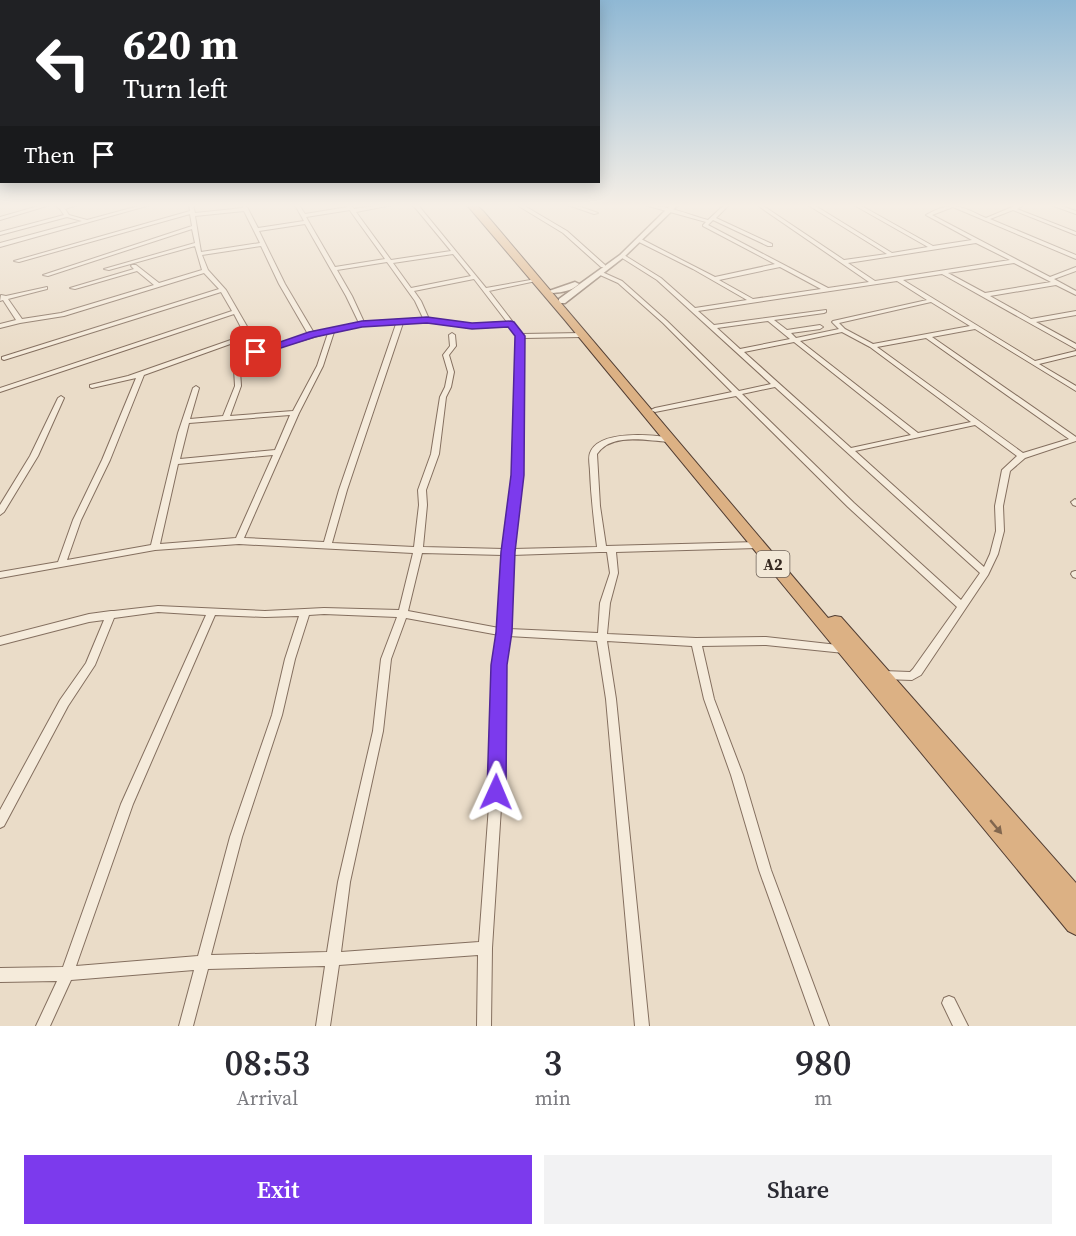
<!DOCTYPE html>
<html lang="en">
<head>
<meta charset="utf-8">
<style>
	:root { --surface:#fff; --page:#f2f2f3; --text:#2b2b33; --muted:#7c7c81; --accent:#7c3aed }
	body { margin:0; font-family:"Source Serif 4",serif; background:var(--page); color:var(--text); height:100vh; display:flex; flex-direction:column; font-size:22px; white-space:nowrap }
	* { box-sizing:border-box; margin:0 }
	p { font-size:20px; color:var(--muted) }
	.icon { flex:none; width:33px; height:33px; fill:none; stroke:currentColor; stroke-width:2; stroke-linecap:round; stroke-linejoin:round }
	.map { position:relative; height:1026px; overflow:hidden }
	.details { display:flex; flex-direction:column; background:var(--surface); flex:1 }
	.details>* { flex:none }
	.guide { position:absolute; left:0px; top:0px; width:600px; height:183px; box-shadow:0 3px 15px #0003; background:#202124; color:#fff; overflow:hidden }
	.pin { position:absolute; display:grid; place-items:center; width:51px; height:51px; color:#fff; margin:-26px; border-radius:12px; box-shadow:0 3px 9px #0006 }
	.me { position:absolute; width:66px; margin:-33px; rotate:1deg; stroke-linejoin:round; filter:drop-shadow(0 0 4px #0008) }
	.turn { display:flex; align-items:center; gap:21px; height:126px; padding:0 24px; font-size:27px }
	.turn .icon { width:78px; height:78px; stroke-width:2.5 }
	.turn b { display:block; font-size:42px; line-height:51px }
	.then { display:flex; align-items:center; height:57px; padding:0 24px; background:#0003; gap:12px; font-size:22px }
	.eta { display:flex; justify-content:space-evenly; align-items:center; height:102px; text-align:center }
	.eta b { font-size:36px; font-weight:600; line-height:42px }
	.action { display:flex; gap:12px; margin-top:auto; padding:12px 24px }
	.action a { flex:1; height:69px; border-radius:0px; background:var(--accent); color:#fff; font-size:24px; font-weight:600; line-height:69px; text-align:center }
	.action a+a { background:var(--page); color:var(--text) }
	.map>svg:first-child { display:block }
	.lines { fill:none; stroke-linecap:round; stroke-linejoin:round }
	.minor-casing { stroke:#846f5f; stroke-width:2 }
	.tertiary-casing { stroke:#846f5f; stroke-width:3 }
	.trunk-casing { stroke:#523e33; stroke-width:2 }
	.minor { fill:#f5ebdb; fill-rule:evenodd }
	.tertiary { fill:#f5ebdb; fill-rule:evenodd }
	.trunk { fill:#dcb184; fill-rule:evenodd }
	.oneway { fill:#81664e }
	.route { fill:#7c3aed; stroke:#51269a; stroke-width:1.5 }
	.labels { text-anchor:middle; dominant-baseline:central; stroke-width:6; stroke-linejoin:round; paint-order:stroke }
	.shield { fill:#f2e8d7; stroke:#6e6258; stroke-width:1.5 }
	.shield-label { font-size:16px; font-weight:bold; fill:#362921 }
</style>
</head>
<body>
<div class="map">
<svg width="1076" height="1026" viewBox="0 0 1076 1026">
	<rect width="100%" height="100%" fill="#eadcc8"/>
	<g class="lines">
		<defs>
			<g id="minor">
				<polygon points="42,205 50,205 0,220 0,217"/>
				<polygon points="55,205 63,206 77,205 65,209 69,215 87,220 142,205 150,205 0,247 0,243 82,221 67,217 0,235 0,232 64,215 60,209"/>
				<path d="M189 205H193L195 213 243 208 242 205H246L258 228 304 221 295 205H299L305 214 348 207 347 205H351L354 209 380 205H392L356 212 391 260 451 251 413 205H418L486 288 536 279V281L489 291 522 334 582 333 585 335 582 337 523 338 522 475 513 549 597 547C594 522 591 497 590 472 590 466 588 458 590 453 599 429 653 435 673 438L674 440 673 442H670C647 441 612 432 597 454L600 506 606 546 757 542 761 545 757 548 616 552 618 573 610 603 607 634 696 638 766 637 847 646 849 649 847 652 844 653 766 645 702 646 714 699 743 775 771 870 829 1026H815L759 870 731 775 704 699 692 646 607 641 616 699 649 1026H635L606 699 597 641 508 636 504 665 502 792 492 948 491 1026H477L478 955 339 965 330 1026H316L325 966 208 969 193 1026H179L194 970 71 980 50 1026H36L57 981 0 982V968L63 967 121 804 206 615 158 612 114 618 95 665 68 706 4 826 0 828V810L60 700 86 663 104 620 89 622 0 645V637L89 614 111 611H114L158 606 265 611 324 608 399 610 413 553 239 544 155 550 0 578V572L58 562 73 520 102 460 136 378 92 388 90 387V385L128 376 245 335 234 314 0 392V388L232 311 221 292 4 360 2 359V357L219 289 204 273 64 316 20 323 0 328V324L16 320 3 300 0 301 1 295 6 296 47 287V289L8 299 22 319 61 313 154 285 137 271 75 289 70 288 134 269 131 266 132 265H136L159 283 202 270 195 246 109 270 104 269 195 243 192 229 48 276 43 275 192 226 190 214 19 262 14 261 190 211ZM350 210 351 212 385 259 335 267 306 217ZM244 211 260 243 201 252 195 216ZM305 224 346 296 359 323 314 333 285 284 259 231ZM261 246 279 284 308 334 260 349 226 290 208 270 202 255ZM453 254 471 276 411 288 393 263ZM387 262 415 301 423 318 364 322 352 296 337 270ZM474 279 507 322 472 324 429 319 421 301 414 291ZM427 322 472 328 509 326 517 336 514 475 504 549 423 547 427 505 426 490 439 454 446 397 451 387 454 372 449 355 456 346 455 335 452 333 449 335 450 346 443 355 448 372 445 387 440 397 431 454 418 490 419 505 414 547 332 543 347 490 403 323ZM396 324 339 490 324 542 244 538 299 413 323 366 334 332 362 326ZM328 333 317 366 293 411 230 416 241 386 240 370 263 358 264 357 262 352ZM247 338 254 351 253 352 257 356 234 369 235 386 223 416 190 419 199 388 196 386 193 388 178 433 151 545 67 560 81 520 110 460 144 375ZM290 415 275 450 180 459 189 423ZM273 455 236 538 160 544 178 464ZM600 552H607L610 573 600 603 598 633 509 629 512 555ZM422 553 503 555 499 628 408 611ZM324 614 397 617 381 659 373 731 338 882 327 952 211 955 242 837 282 715 295 659 309 615ZM215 615 265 617 299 616 285 659 272 715 230 837 198 956 76 966 133 804ZM406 618 499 635 494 665 490 792 479 942 341 952 350 882 383 731 391 659Z"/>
				<polygon points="517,205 523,205 567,231 605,265 605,267 601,267 563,233"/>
				<polygon points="568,205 575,205 598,213 594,214"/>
				<path d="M645 205C666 205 687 214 708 220L724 205H729L716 218 772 244V246H768L713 220 708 225 828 288 869 282 757 205H762L844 260 887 254 808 205H814L892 253 928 247 854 205H860L933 246 972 240 926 215C954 200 959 206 986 218L1017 205H1024L1017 209 1076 232V235L1013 210 990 219 1076 255V259L953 207 932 215 1050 277 1076 267V271L1054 279 1076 291V295L1056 285 990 296 1031 319 1076 311V315L1036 322 1076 344V349L942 274 903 280 1035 361 1076 351V355L1039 364 1076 386V391L975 329 932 337 1076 437V441L1025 458 1010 471 1003 506 1004 531 998 554 988 575 921 675 912 680 883 679 879 678 878 675 879 672 883 671 910 672 913 669 957 607 848 507 736 396 655 412 651 410 655 408 732 392 663 323 618 283 598 274V272H602L622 281 667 321 739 391 771 384 657 280 619 256 624 255 661 278 695 308 747 300 693 269 637 241V239H641L715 277 775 264 703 226V225L706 222ZM976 243 1010 260 875 281 848 263ZM1014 263 1051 282 985 293 948 273ZM780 267 821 289 753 299 719 280ZM897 281 927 300 833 321 832 322 839 329 796 338 791 333 820 329 823 327 820 325 787 330 774 320 824 313 826 312V310L714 325 698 311ZM931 302 970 326 873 344 845 329 839 323ZM768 321 790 339 740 349 717 328ZM842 332 870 347 971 422 918 433 800 341ZM926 338 1069 439 1023 453 877 347ZM794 342 911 435 851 448 744 352ZM775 387 980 573 961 600 854 503 742 394ZM975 425 1017 456 1002 470 995 506 996 531 990 554 984 567 855 451Z"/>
				<polygon points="1051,205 1058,205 1076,211 1076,214"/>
				<polygon points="61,396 64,398 38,456 4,512 0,515 0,505 30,456 58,398"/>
				<polygon points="1075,499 1076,500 1076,506 1073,505 1071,502"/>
				<polygon points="1075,571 1076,571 1076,578 1073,577 1071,574 1072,572"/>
				<polygon points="949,996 954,998 968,1026 953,1026 942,1003 944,998"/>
			</g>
			<g id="tertiary">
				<polygon points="671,205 678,205 624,257 565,303 559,303 559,299 620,255"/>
				<path d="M575 282 579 284C571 291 563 292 553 293L549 291Z"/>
			</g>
			<polygon id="trunk" points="467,205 476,205 483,211 828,618 835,616 841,617 1076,883 1076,935 1068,931 564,319"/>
		</defs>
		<!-- minor casing -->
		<use href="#minor" class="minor-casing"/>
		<!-- tertiary casing -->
		<use href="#tertiary" class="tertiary-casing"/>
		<!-- trunk casing -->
		<use href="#trunk" class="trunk-casing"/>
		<!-- minor -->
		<use href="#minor" class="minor"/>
		<!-- tertiary -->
		<use href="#tertiary" class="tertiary"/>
		<!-- trunk -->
		<use href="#trunk" class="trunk"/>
	</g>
	<!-- one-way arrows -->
	<defs><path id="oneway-solid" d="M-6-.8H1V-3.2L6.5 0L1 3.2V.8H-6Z" transform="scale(1.5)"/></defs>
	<use class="oneway" href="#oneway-solid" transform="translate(996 827) rotate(50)"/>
	<!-- sky -->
	<linearGradient id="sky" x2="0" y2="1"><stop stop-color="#8fb8d4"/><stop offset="0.59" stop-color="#f6efe6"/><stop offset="1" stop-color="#f6efe6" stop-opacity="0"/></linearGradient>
	<rect width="1076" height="349" fill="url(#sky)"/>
	<!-- route -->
	<polygon class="route" points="427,317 472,323 511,321 514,322 525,336 524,475 515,552 512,632 507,665 506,792 503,798 496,801 489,798 487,792 491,665 496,632 501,552 511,475 515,336 508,327 472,329 427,323 362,327 315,337 256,356 251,352 309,332 362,321"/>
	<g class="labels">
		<!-- shield labels -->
		<rect class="shield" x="756.5" y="551" width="33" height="26" rx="4.5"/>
		<g class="shield-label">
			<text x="773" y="564">A2</text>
		</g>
	</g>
</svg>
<div class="pin" style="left:256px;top:352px;background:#d93025"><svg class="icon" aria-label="arrive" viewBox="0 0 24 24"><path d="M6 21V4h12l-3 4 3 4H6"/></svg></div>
<svg class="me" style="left:496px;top:792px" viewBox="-20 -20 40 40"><path d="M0-17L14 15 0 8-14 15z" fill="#7c3aed" stroke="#fff" stroke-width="4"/></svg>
<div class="guide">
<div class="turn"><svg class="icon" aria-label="left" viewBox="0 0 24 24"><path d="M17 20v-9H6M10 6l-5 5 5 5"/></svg><div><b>620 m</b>Turn left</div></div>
<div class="then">Then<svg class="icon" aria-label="arrive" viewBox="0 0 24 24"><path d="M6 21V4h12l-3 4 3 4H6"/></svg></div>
</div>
</div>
<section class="details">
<div class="eta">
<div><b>08:53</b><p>Arrival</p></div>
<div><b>3</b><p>min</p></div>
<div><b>980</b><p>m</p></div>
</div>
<div class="action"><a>Exit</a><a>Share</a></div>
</section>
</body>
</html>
